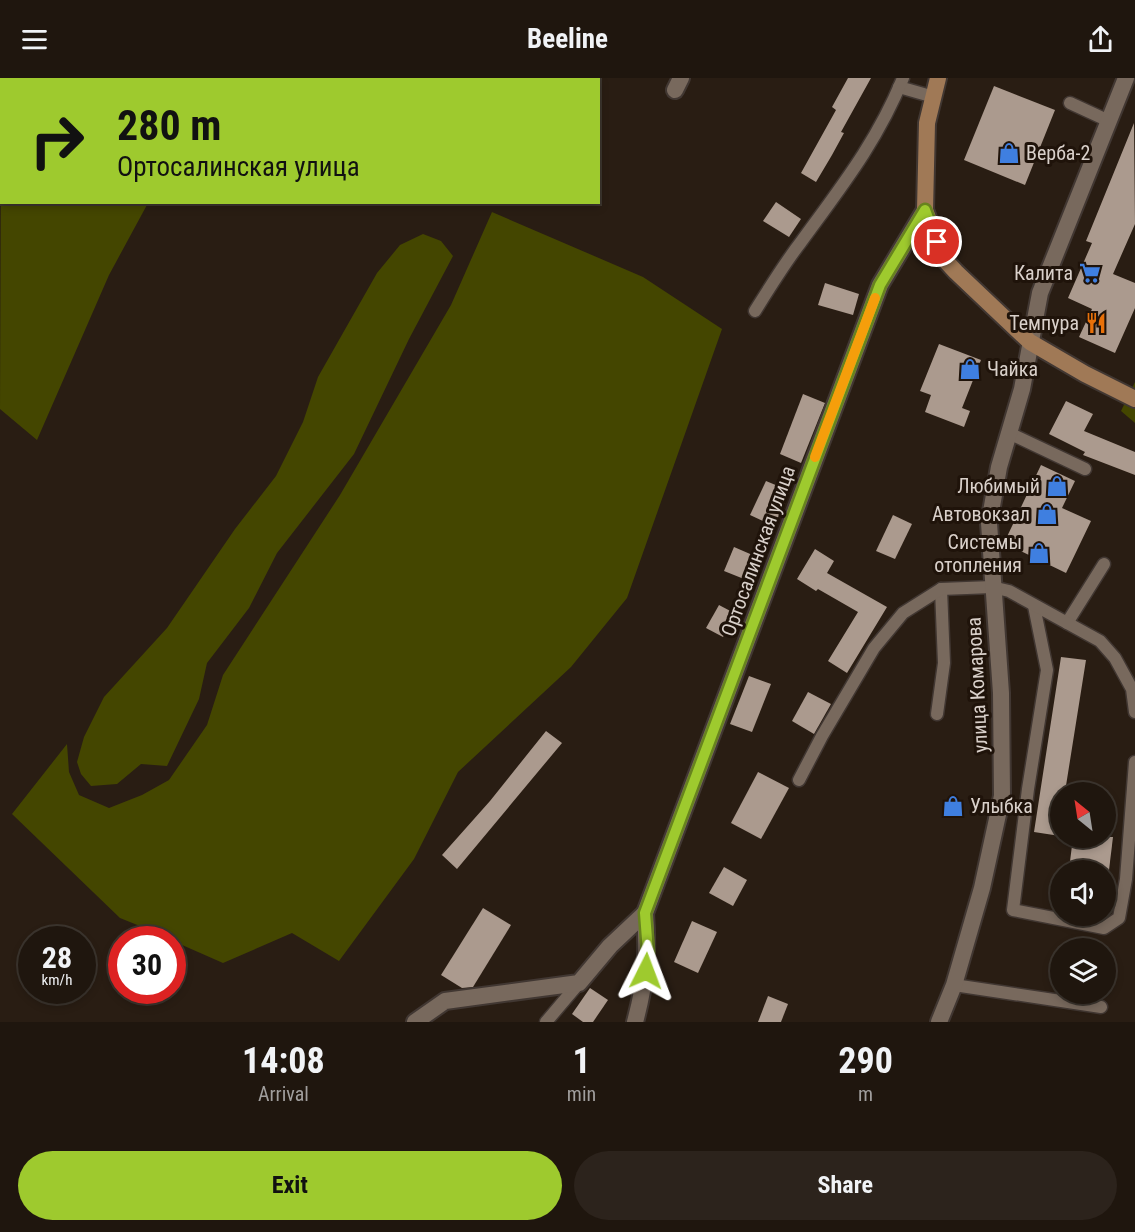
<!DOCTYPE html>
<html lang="en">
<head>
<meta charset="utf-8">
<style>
	:root { --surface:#1f160e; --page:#2c231c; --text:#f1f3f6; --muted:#a19f9e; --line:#3c352e; --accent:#9eca2e }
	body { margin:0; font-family:"Roboto Condensed",sans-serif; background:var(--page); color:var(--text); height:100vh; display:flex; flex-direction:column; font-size:22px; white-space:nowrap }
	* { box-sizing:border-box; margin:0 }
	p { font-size:20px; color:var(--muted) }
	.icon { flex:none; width:33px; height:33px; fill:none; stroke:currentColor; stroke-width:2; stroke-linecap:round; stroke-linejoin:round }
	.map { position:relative; height:944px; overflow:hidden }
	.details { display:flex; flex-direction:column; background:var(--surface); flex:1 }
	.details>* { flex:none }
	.guide { position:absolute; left:0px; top:0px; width:600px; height:126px; box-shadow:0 3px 9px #0003,0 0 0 2px var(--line); background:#9eca2e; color:#111; overflow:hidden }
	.needle { width:39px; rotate:330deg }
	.tools { position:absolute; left:1050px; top:704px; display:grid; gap:12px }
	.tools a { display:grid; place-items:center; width:66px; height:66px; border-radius:50%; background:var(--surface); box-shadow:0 3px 9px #0003,0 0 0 2px var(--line); font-size:30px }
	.speed { position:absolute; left:18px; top:848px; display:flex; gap:12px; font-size:30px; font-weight:700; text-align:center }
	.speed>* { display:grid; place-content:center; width:78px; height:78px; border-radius:50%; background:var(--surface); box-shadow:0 3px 9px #0003,0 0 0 2px var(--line); line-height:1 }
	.speed small { font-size:15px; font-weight:400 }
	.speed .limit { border:9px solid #d22; background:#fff; color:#111 }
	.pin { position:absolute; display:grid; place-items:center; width:51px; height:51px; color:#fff; margin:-26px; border:3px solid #fff; border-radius:50%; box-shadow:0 2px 6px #0007 }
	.me { position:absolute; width:66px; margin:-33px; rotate:3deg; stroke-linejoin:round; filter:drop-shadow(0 0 4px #0008) }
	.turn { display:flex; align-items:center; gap:21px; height:126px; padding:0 18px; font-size:27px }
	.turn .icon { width:78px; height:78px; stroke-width:2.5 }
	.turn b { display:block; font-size:42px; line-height:51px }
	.eta { display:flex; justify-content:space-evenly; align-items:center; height:102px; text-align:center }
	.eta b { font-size:36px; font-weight:700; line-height:42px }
	.cta { display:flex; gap:12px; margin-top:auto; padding:12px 18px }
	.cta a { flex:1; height:69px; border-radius:36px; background:var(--accent); color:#111; font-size:24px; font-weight:700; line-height:69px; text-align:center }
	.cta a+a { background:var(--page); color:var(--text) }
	header { display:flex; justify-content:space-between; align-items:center; height:78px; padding:0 18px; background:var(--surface); font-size:27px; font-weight:700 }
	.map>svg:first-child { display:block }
	.green { fill:#444600 }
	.building { fill:#ab9a8e }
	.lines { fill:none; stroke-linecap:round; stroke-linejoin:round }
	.service-casing { stroke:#413732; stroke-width:15 }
	.minor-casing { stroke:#413732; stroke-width:20 }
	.tertiary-casing { stroke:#413732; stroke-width:20 }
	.primary-casing { stroke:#413732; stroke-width:20 }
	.service { stroke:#78695d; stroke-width:12 }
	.minor { stroke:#78695d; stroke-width:16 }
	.tertiary { stroke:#78695d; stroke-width:16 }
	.primary { stroke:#a07956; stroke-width:16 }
	.route-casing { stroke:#67831e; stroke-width:15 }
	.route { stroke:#9eca2e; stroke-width:10 }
	.slow { stroke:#f59e0b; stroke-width:10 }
	.labels { text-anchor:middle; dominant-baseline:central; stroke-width:6; stroke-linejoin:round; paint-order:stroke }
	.poi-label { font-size:20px; fill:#d9d0ca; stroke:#1f130a; text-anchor:end }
	.street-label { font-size:20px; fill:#d9d0ca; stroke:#1f130a }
</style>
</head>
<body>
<header><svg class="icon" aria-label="menu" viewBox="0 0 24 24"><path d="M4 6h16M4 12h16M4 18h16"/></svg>Beeline<svg class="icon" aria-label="share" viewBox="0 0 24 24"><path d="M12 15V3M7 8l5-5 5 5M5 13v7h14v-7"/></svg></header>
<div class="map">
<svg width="1135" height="944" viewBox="0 0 1135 944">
	<rect width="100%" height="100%" fill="#291d13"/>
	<!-- green -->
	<g class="green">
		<polygon points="79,0 170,0 171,1 76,1"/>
		<polygon points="402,0 587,0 406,2"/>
		<polygon points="1,61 2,124 148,125 109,197 37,362 0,331"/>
		<polygon points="492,134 643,199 722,251 627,520 571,589 458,694 414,781 339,883 292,855 223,885 173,863 172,861 120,840 12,736 67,666 69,694 79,717 109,730 142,717 169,702 207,647 223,597 340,417 451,227"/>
		<polygon points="423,156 441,163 453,178 409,261 354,376 277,475 249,530 207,585 199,621 167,688 141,686 117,706 91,708 81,696 77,684 84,659 104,619 167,550 235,451 276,398 303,344 318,299 377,195 400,167"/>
		<polygon points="1135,304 1135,345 1121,333"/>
	</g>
	<!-- building -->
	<g class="building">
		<polygon points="848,0 871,0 841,54 844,55 832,77 816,104 801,95 836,32 832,29"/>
		<polygon points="994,8 1055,32 1025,107 964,82"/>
		<polygon points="1134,45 1135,146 1113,196 1135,205 1135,230 1115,275 1079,259 1092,231 1068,220 1092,165 1086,163"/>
		<polygon points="776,124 801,141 789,159 763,143"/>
		<polygon points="825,205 859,216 853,237 818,227"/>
		<polygon points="939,266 981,282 962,330 970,333 964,349 925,334 931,317 920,313"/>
		<polygon points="803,316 825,325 801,385 780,376"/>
		<polygon points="1066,323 1093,336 1084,353 1135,374 1135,397 1083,377 1085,374 1049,356"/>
		<polygon points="1041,387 1075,403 1062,430 1091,443 1066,495 1004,465"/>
		<polygon points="766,403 790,413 774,448 750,437"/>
		<polygon points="893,437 912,446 895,481 876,473"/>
		<polygon points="734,469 764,482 754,505 724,493"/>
		<polygon points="815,471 834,483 827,495 887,529 847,595 828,583 858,534 818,511 816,513 797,501"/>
		<polygon points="719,527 736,536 723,559 706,550"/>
		<polygon points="1061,579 1086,582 1065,714 1060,714 1060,758 1034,754"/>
		<polygon points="749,598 771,606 752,654 730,646"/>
		<polygon points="808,614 831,626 814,656 792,643"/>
		<polygon points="546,653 562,665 457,791 442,777 490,723"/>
		<polygon points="758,694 789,710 761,761 731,745"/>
		<polygon points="1073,759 1113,759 1109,792 1069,792"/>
		<polygon points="724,789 747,802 733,828 709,815"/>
		<polygon points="483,830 511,847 473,909 462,910 441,897"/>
		<polygon points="692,843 717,854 698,895 674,884"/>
		<polygon points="590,910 608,922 593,944 583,944 572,936"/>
		<polygon points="768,918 788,926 781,944 758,944"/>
	</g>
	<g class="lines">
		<defs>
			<g id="service">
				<polyline points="899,9 934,19"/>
				<polyline points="1070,25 1109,43"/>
				<path d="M755 233C770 209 784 186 801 164 841 109 877 64 903 0"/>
				<polyline points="1009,355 1085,391"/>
				<polyline points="1034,528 1047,592 1028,711 1013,832 1104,850 1119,840 1126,801 1135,684"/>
				<polyline points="1067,545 1104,486"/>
				<polyline points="937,636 944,585 941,511"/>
				<polyline points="799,702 822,658 874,570 903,535 941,511 992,509 1009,513 1100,563 1115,580 1132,611 1135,634"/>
				<polyline points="954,907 1101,929"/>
				<polyline points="546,944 579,905"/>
			</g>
			<g id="minor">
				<polyline points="675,12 681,0"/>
				<polyline points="415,944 445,923 579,905 610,868 645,835 880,207 925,132"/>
				<path d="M635 944C646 903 648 877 645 835"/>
			</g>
			<polyline id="tertiary" points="939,944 954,907 982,810 1002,718 1001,615 989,445 999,389 1022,311 1040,215 1126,0"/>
			<polyline id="primary" points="938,0 927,45 925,132 943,180 956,194 1030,264 1085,296 1135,321"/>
		</defs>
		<!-- service casing -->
		<use href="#service" class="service-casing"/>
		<!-- minor casing -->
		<use href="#minor" class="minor-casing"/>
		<!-- tertiary casing -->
		<use href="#tertiary" class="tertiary-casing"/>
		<!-- primary casing -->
		<use href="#primary" class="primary-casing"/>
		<!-- service -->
		<use href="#service" class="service"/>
		<!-- minor -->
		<use href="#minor" class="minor"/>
		<!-- tertiary -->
		<use href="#tertiary" class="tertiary"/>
		<!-- primary -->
		<use href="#primary" class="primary"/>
	</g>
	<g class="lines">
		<defs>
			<polyline id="route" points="646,893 648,874 645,835 880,207 925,132 937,164"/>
		</defs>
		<!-- route casing -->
		<use href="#route" class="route-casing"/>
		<!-- route -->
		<use href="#route" class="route"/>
		<!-- slow -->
		<polyline class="slow" points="815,379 875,220"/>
	</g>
	<!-- icons -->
	<defs>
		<symbol id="shop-bare" viewBox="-9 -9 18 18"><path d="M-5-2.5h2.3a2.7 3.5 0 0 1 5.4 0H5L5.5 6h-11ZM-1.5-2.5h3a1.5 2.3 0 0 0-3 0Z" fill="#3f7fe0" stroke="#1f130a" stroke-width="2.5" paint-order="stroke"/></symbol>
		<symbol id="supermarket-bare" viewBox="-9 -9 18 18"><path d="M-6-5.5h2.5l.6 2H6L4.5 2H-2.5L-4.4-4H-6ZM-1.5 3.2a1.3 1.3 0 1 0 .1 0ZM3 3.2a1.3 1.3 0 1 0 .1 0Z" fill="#3f7fe0" stroke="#1f130a" stroke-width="2.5" paint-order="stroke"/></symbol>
		<symbol id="restaurant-bare" viewBox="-9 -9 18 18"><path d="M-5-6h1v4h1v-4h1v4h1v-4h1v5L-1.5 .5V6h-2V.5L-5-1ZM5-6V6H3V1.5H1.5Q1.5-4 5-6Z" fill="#e8710a" stroke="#1f130a" stroke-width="2.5" paint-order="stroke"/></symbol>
	</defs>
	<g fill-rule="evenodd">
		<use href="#shop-bare" x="994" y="60" width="30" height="30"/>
		<use href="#supermarket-bare" x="1075" y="180" width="30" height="30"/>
		<use href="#restaurant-bare" x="1081" y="230" width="30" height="30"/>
		<use href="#shop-bare" x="955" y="276" width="30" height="30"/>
		<use href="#shop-bare" x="1042" y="393" width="30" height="30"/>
		<use href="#shop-bare" x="1032" y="421" width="30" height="30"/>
		<use href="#shop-bare" x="1024" y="460" width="30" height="30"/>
		<use href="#shop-bare" x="938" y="713" width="30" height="30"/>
	</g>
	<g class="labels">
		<!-- poi labels -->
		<g class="poi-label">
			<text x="1026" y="75" text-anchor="start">Верба-2</text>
			<text x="1073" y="195">Калита</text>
			<text x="1079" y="245">Темпура</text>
			<text x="987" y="291" text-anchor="start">Чайка</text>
			<text x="1040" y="408">Любимый</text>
			<text x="1030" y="436">Автовокзал</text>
			<text x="1022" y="464">Системы<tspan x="1022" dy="23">отопления</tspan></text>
			<text x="970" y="728" text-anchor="start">Улыбка</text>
		</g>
		<!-- street labels -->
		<g class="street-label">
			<text transform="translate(758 473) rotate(-70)">Ортосалинская улица</text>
			<text transform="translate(977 607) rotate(-93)">улица Комарова</text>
		</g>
	</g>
</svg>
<div class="tools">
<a><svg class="needle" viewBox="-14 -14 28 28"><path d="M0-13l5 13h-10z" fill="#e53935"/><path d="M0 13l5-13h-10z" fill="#a19f9e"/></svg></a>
<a><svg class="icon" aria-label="sound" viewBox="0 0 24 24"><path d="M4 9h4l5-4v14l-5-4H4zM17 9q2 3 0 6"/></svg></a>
<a><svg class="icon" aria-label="layers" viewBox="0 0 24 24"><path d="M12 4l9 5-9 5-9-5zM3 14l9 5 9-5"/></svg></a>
</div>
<div class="speed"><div>28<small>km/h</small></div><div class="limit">30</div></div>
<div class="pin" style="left:937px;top:164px;background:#d93025"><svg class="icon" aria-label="arrive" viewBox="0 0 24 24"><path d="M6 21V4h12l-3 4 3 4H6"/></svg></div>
<svg class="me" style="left:646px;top:893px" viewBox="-20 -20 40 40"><path d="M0-17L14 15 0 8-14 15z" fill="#9eca2e" stroke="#fff" stroke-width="4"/></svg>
<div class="guide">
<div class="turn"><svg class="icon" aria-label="right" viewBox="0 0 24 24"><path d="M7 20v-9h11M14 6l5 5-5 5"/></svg><div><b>280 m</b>Ортосалинская улица</div></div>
</div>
</div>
<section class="details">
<div class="eta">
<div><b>14:08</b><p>Arrival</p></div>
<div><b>1</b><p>min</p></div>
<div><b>290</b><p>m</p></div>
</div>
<div class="cta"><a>Exit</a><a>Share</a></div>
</section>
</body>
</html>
